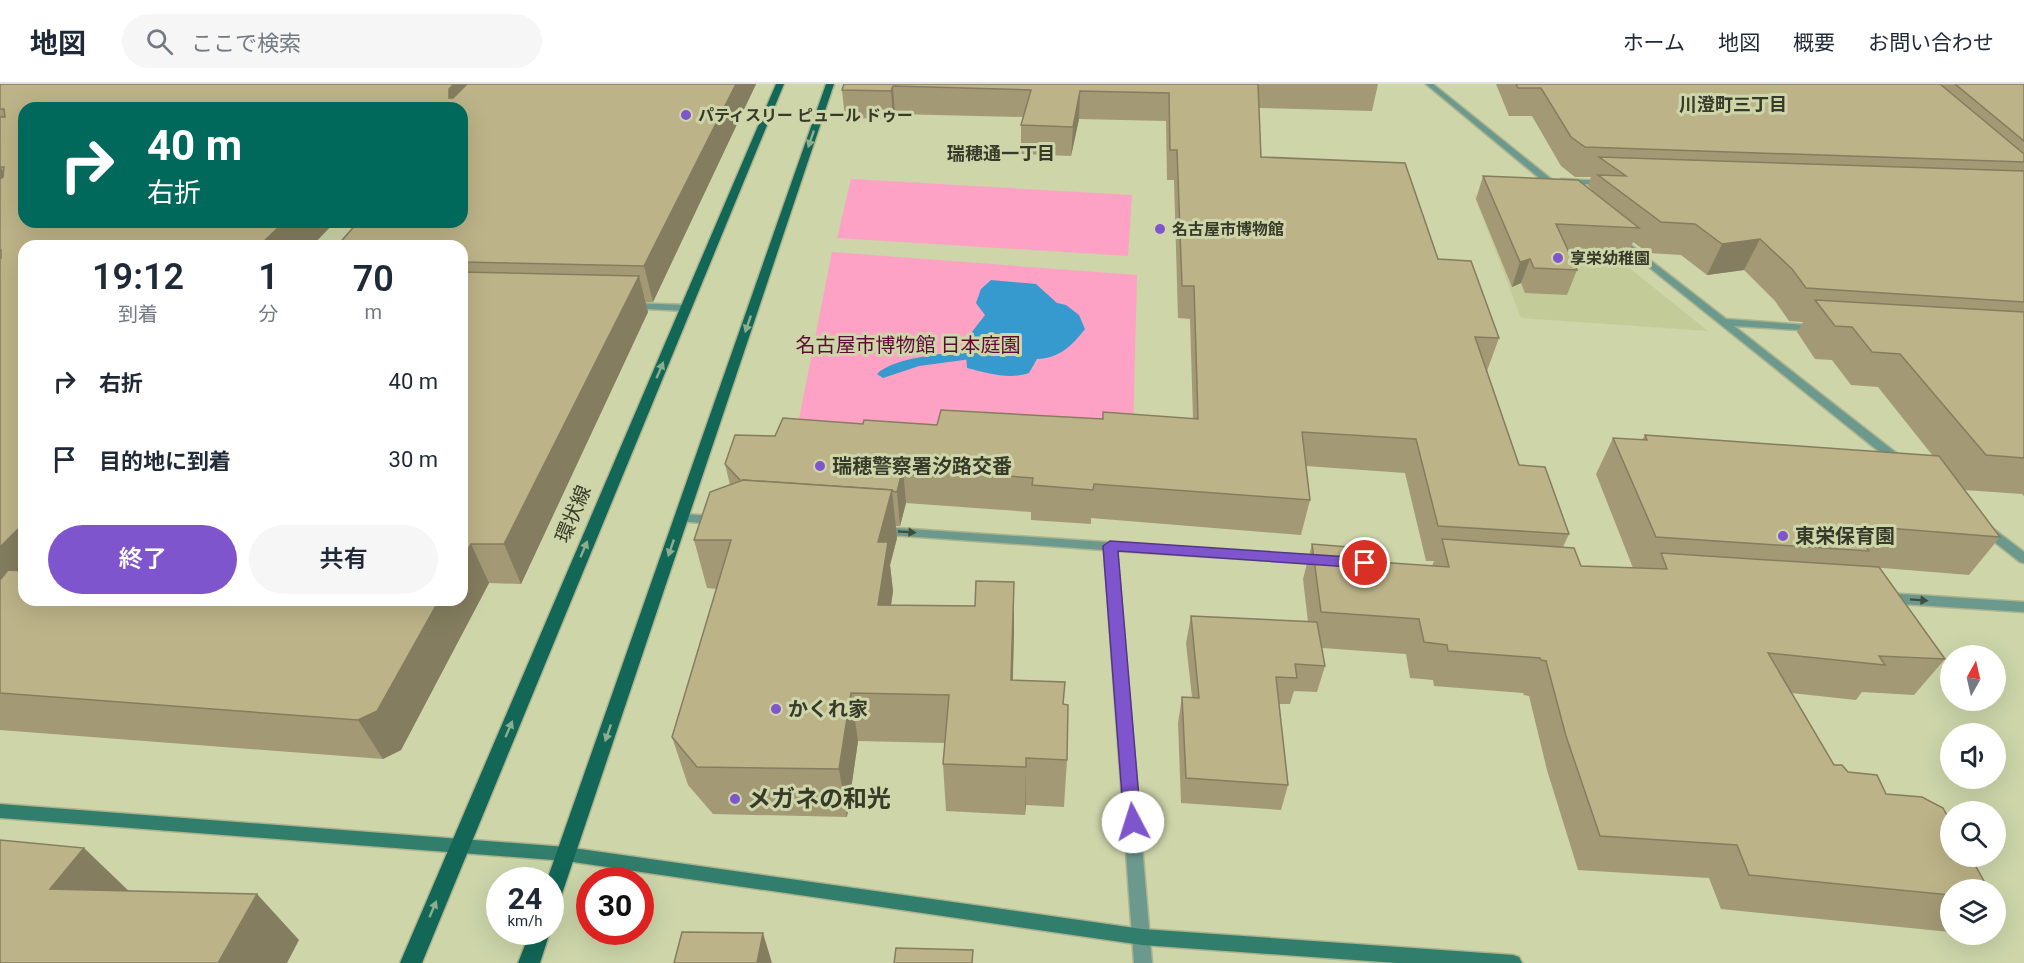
<!DOCTYPE html>
<html lang="ja">
<head>
<meta charset="utf-8">
<style>
	:root { --surface:#fff; --page:#f6f6f7; --text:#1f2937; --muted:#747a83; --line:#e0e1e3; --accent:#7f55ce }
	body { margin:0; font-family:Roboto,"Noto Sans JP",sans-serif; background:var(--page); color:var(--text); height:100vh; display:flex; flex-direction:column; font-size:22px; white-space:nowrap }
	* { box-sizing:border-box; margin:0 }
	p { font-size:20px; color:var(--muted) }
	.icon { flex:none; width:33px; height:33px; fill:none; stroke:currentColor; stroke-width:2; stroke-linecap:round; stroke-linejoin:round }
	.map { position:relative; flex:1; overflow:hidden }
	.drawer { position:absolute; left:18px; top:156px; width:450px; height:366px; display:flex; flex-direction:column; background:var(--surface); border-radius:18px; box-shadow:0 6px 24px #0002 }
	.drawer>* { flex:none }
	.guide { position:absolute; left:18px; top:18px; width:450px; height:126px; border-radius:18px; box-shadow:0 6px 24px #0002; background:#00695c; color:#fff; overflow:hidden }
	.needle { width:39px; rotate:8deg }
	.buttons { position:absolute; left:1940px; top:561px; display:grid; gap:12px }
	.buttons a { display:grid; place-items:center; width:66px; height:66px; border-radius:50%; background:var(--surface); box-shadow:0 6px 24px #0002; font-size:30px }
	.speed { position:absolute; left:486px; top:783px; display:flex; gap:12px; font-size:30px; font-weight:700; text-align:center }
	.speed>* { display:grid; place-content:center; width:78px; height:78px; border-radius:50%; background:var(--surface); box-shadow:0 6px 24px #0002; line-height:1 }
	.speed small { font-size:15px; font-weight:400 }
	.speed .limit { border:9px solid #d22; background:#fff; color:#111 }
	.pin { position:absolute; display:grid; place-items:center; width:51px; height:51px; color:#fff; margin:-26px; border:3px solid #fff; border-radius:50%; box-shadow:0 2px 6px #0007 }
	.me { position:absolute; width:66px; margin:-33px; rotate:355deg; stroke-linejoin:round; filter:drop-shadow(0 0 4px #0008) }
	.turn { display:flex; align-items:center; gap:21px; height:126px; padding:0 30px; font-size:27px }
	.turn .icon { width:78px; height:78px; stroke-width:2.5 }
	.turn b { display:block; font-size:42px; line-height:51px }
	.eta { display:flex; justify-content:space-evenly; align-items:center; height:102px; text-align:center }
	.eta b { font-size:36px; font-weight:600; line-height:42px }
	.button { display:flex; gap:12px; margin-top:auto; padding:12px 30px }
	.button a { flex:1; height:69px; border-radius:36px; background:var(--accent); color:#fff; font-size:24px; font-weight:600; line-height:69px; text-align:center }
	.button a+a { background:var(--page); color:var(--text) }
	ul { padding:0; list-style:none }
	li { display:flex; align-items:center; gap:18px; height:78px; padding:0 30px }
	li div { flex:1 }
	li b { display:block; font-size:22px }
	li em { font-style:normal }
	header { display:flex; align-items:center; gap:36px; box-sizing:border-box; height:84px; padding:0 30px; background:var(--surface); border-bottom:2px solid var(--line) }
	header strong { font-size:28px }
	nav { display:flex; gap:33px; margin-inline-start:auto; font-size:21px }
	.search { width:420px; height:54px; background:var(--page); display:flex; align-items:center; gap:15px; box-sizing:border-box; padding:0 21px; border-radius:33px; color:var(--muted); font-size:22px }
	.map>svg:first-child { display:block }
	.built { fill:#c3cc98 }
	.green { fill:#fda2c4 }
	.water { fill:#379ace }
	.lines { fill:none; stroke-linecap:round; stroke-linejoin:round }
	.stream { fill:#379ace; fill-rule:evenodd }
	.street-casing { stroke:#acb38d; stroke-width:3 }
	.secondary-casing { stroke:#acb38d; stroke-width:3 }
	.primary-casing { stroke:#acb38d; stroke-width:3 }
	.street { fill:#6b998d; fill-rule:evenodd }
	.secondary { fill:#317e6d; fill-rule:evenodd }
	.primary { fill:#126757; fill-rule:evenodd }
	.wall { fill:#a39a75; fill-rule:evenodd }
	.shaded-wall { fill:#847d5f }
	.building { fill:#bdb388; stroke:#847d5f; stroke-width:1.5 }
	.oneway { fill:#8cae8c }
	.oneway2 { fill:#414d3d }
	.route { fill:#7f55ce; stroke:#533786; stroke-width:1.5 }
	.poi-dot { fill:#7f55ce; stroke:#cdd5a9; stroke-width:2 }
	.labels { text-anchor:middle; dominant-baseline:central; stroke-width:6; stroke-linejoin:round; paint-order:stroke }
	.far-poi-label { font-size:16px; font-weight:bold; fill:#373a29; stroke:#cdd5a9; text-anchor:start }
	.far-neighbourhood-label { font-size:18px; font-weight:bold; fill:#373a29; stroke:#cdd5a9 }
	.park-label { font-size:20px; fill:#5e0c36; stroke:#cdd5a9 }
	.poi-label { font-size:20px; font-weight:bold; fill:#373a29; stroke:#cdd5a9; text-anchor:start }
	.street-label { font-size:20px; fill:#373a29; stroke:#cdd5a9 }
	.near-poi-label { font-size:24px; font-weight:bold; fill:#373a29; stroke:#cdd5a9; text-anchor:start }
</style>
</head>
<body>
<header>
<strong>地図</strong>
<div class="search"><svg class="icon" aria-label="search" viewBox="0 0 24 24"><circle cx="10" cy="10" r="6"/><path d="M15 15l6 6"/></svg>ここで検索</div>
<nav><a>ホーム</a><a>地図</a><a>概要</a><a>お問い合わせ</a></nav>
</header>
<div class="map">
<svg width="2024" height="879" viewBox="0 0 2024 879">
	<rect width="100%" height="100%" fill="#cdd5a9"/>
	<!-- built -->
	<polygon class="built" points="1474,111 1542,114 1708,247 1521,234"/>
	<!-- green -->
	<g class="green">
		<polygon points="851,95 1132,111 1128,172 837,154"/>
		<polygon points="832,168 1137,191 1133,352 797,345"/>
	</g>
	<!-- water -->
	<path class="water" d="M991 196 1036 200 1057 219 1066 221 1079 231 1085 245C1071 263 1059 274 1037 275L1029 289C1009 296 987 289 967 284L965 257 985 231 976 219 981 205Z"/>
	<g class="lines">
		<!-- stream -->
		<path class="stream" d="M982 266 986 267 988 270 986 273 919 282 883 294 877 290C894 272 957 268 982 266Z"/>
		<defs>
			<g id="street">
				<polygon points="1426,0 1433,0 1561,103 1561,107 1555,107"/>
				<polygon points="1561,95 1606,97 1610,99 1606,101 1564,99 1561,99"/>
				<polygon points="1618,151 1726,235 1819,242 1821,244 1816,247 1734,242 1904,375 1906,378 1904,381 1896,381 1615,156 1615,152"/>
				<polygon points="631,219 686,221 691,224 686,227 628,224 626,222"/>
				<polygon points="681,430 716,432 722,436 716,440 677,437 675,434 677,431"/>
				<polygon points="1987,442 1991,443 2024,468 2024,479 2020,478 1983,449 1981,446 1983,443"/>
				<polygon points="880,443 1328,473 1330,476 1324,480 1117,467 1152,879 1134,879 1104,466 876,450 874,447 876,444"/>
				<polygon points="1886,509 2024,518 2024,528 1886,519 1881,517 1880,514 1881,511"/>
			</g>
			<polygon id="secondary" points="0,720 566,763 1142,845 1513,871 1519,873 1522,879 1397,879 1142,861 566,777 0,734"/>
			<g id="primary">
				<polygon points="776,0 784,0 422,879 400,879"/>
				<polygon points="826,0 834,0 560,816 557,823 550,825 550,796 547,796"/>
				<polygon points="530,848 550,848 540,879 518,879"/>
			</g>
		</defs>
		<!-- street casing -->
		<use href="#street" class="street-casing"/>
		<!-- secondary casing -->
		<use href="#secondary" class="secondary-casing"/>
		<!-- primary casing -->
		<use href="#primary" class="primary-casing"/>
		<!-- street -->
		<use href="#street" class="street"/>
		<!-- secondary -->
		<use href="#secondary" class="secondary"/>
		<!-- primary -->
		<use href="#primary" class="primary"/>
	</g>
	<!-- wall -->
	<g class="wall">
		<path d="M0 0H756L653 218H646L648 228 521 500 489 499 401 666 383 675 0 646ZM24 24H462V516H24Z"/>
		<polygon points="844,0 1378,0 1372,27 1259,24 1261,73 1438,175 1499,254 1487,287 1519,381 1569,450 1563,463 1581,482 1633,484 1596,390 1613,354 1642,356 1645,351 1933,372 1878,303 1851,301 1832,276 1815,275 1797,248 1803,238 1789,237 1775,217 1744,186 1707,191 1681,171 1648,169 1633,158 1629,168 1568,165 1577,186 1567,211 1525,209 1521,199 1512,203 1476,115 1483,92 1592,107 1592,106 1588,102 1591,93 1575,93 1561,82 1532,32 1509,32 1496,0 2024,0 2024,412 2022,410 1964,406 2000,453 1969,491 1858,482 1945,575 1914,611 1862,608 1856,616 1791,609 1834,681 1886,710 1950,806 1950,848 1721,825 1709,794 1578,786 1547,686 1529,612 1524,611 1523,609 1434,602 1433,596 1410,594 1406,570 1322,564 1325,582 1317,608 1294,607 1290,620 1279,620 1288,701 1281,726 1181,719 1178,639 1182,613 1192,613 1186,559 1191,532 1308,538 1303,495 1312,460 1363,477 1432,482 1434,477 1426,477 1405,389 1306,382 1310,416 1301,451 1091,434 1091,440 1031,436 1031,428 906,419 900,442 896,442 897,454 890,481 893,507 891,521 1014,547 1013,596 1064,620 1067,676 1064,723 1026,721 1025,731 946,727 943,680 945,659 858,657 847,733 713,730 688,701 672,653 717,505 707,504 694,456 730,401 725,380 775,352 863,340 937,341 1103,335 1193,335 1190,235 1178,234 1174,96 1167,96 1166,37 1079,35 1071,72 1021,70 1021,41 1023,33 895,30 893,35 845,34 842,6"/>
	</g>
	<!-- shaded-wall -->
	<g class="shaded-wall">
		<polygon points="454,0 493,0 462,35 449,14 449,5"/>
		<polygon points="736,0 756,0 653,218 644,182"/>
		<polygon points="893,2 895,30 893,35 891,7"/>
		<polygon points="1080,7 1079,35 1071,72 1073,43"/>
		<polygon points="0,83 23,117 0,134"/>
		<polygon points="284,138 335,138 312,162 259,162"/>
		<polygon points="1760,155 1744,186 1707,191 1722,160"/>
		<polygon points="1530,175 1521,199 1512,203 1520,178"/>
		<polygon points="639,192 648,228 521,500 504,460"/>
		<polygon points="903,384 906,419 900,442 897,408"/>
		<polygon points="892,406 897,454 890,481 893,507 884,569 878,521 878,458"/>
		<polygon points="24,439 24,514 0,552 0,463"/>
		<polygon points="471,460 489,499 401,666 383,675 358,636 439,516 462,516 462,475"/>
		<polygon points="1014,498 1014,547 1011,645 1011,596"/>
		<polygon points="851,609 858,657 847,733 839,685"/>
		<polygon points="1026,674 1026,721 1025,731 1026,683"/>
		<polygon points="84,764 134,812 50,805"/>
		<polygon points="257,810 299,856 287,879 218,879"/>
		<polygon points="763,849 772,879 757,879"/>
	</g>
	<!-- building -->
	<g class="building">
		<polygon points="0,0 454,0 449,5 449,14 453,14 467,0 736,0 644,182 462,178 462,162 337,162 358,138 462,138 462,24 24,24 24,138 284,138 259,162 24,162 24,439 0,463 0,175 1,174 1,166 0,166 0,95 3,93 4,83 0,83 0,33 5,33 4,25 0,25"/>
		<polygon points="844,0 1258,0 1261,73 1405,79 1438,175 1471,177 1499,254 1475,253 1519,381 1545,383 1569,450 1438,442 1416,355 1302,348 1310,416 1094,400 1093,406 1032,401 1033,394 903,384 897,408 892,407 892,406 743,396 741,397 725,380 735,351 775,352 783,334 863,340 864,336 937,341 941,326 1103,335 1103,328 1198,335 1194,202 1182,202 1177,66 1170,66 1169,9 1080,7 1073,43 1021,41 1031,6 893,2 891,7 842,6"/>
		<polygon points="1516,0 1940,0 2024,70 2024,78 1585,63 1571,53 1541,4 1518,4"/>
		<polygon points="1955,0 2024,0 2024,57"/>
		<polygon points="1599,73 2024,87 2024,218 1806,204 1792,185 1760,155 1722,160 1695,140 1661,138 1598,91 1626,92"/>
		<polygon points="1483,92 1578,96 1639,144 1556,140 1577,186 1534,184 1530,175 1520,178"/>
		<polygon points="462,188 639,192 504,460 471,460 462,475"/>
		<polygon points="1815,216 2024,228 2024,374 1986,371 1900,270 1872,268 1852,243 1835,242"/>
		<polygon points="1645,351 1939,372 2000,453 1851,441 1869,467 1656,453 1613,354 1647,356"/>
		<polygon points="743,396 892,406 878,458 888,458 878,521 975,522 976,497 1014,498 1011,596 1065,598 1063,620 1068,621 1067,676 1026,674 1026,683 943,680 949,611 851,609 839,685 697,683 672,653 731,456 694,456 710,408"/>
		<polygon points="1442,455 1574,464 1581,482 1667,485 1661,469 1879,483 1945,575 1879,572 1885,581 1768,569 1834,681 1842,681 1848,688 1877,691 1886,710 1922,713 1943,724 1950,737 1950,772 1970,772 1989,806 1950,806 1950,811 1749,791 1737,761 1600,752 1566,652 1546,577 1541,576 1540,574 1448,567 1447,561 1424,558 1419,535 1321,528 1312,460 1361,464 1363,477 1449,483"/>
		<polygon points="8,486 24,487 24,516 439,516 377,627 358,636 0,609 0,496"/>
		<polygon points="1191,532 1317,538 1325,582 1295,580 1297,594 1276,593 1288,701 1186,694 1182,613 1199,614"/>
		<polygon points="0,756 84,764 50,805 257,810 218,879 0,879"/>
		<polygon points="682,848 763,849 757,879 674,879"/>
		<polygon points="896,864 973,866 972,879 894,879"/>
	</g>
	<!-- one-way arrows -->
	<defs><path id="oneway-solid" d="M-6-.8H1V-3.2L6.5 0L1 3.2V.8H-6Z" transform="scale(1.5)"/></defs>
	<g class="oneway">
		<use href="#oneway-solid" transform="translate(811 55) rotate(109)"/>
		<use href="#oneway-solid" transform="translate(748 240) rotate(109)"/>
		<use href="#oneway-solid" transform="translate(660 286) rotate(-67)"/>
		<use href="#oneway-solid" transform="translate(671 464) rotate(109)"/>
		<use href="#oneway-solid" transform="translate(584 465) rotate(-67)"/>
		<use href="#oneway-solid" transform="translate(509 645) rotate(-67)"/>
		<use href="#oneway-solid" transform="translate(608 649) rotate(109)"/>
		<use href="#oneway-solid" transform="translate(433 825) rotate(-67)"/>
	</g>
	<g class="oneway2">
		<use href="#oneway-solid" transform="translate(907 448) rotate(4)"/>
		<use href="#oneway-solid" transform="translate(1919 516) rotate(4)"/>
	</g>
	<!-- route -->
	<polygon class="route" points="1110,457 1365,474 1372,479 1365,484 1118,467 1141,738 1139,744 1133,746 1126,744 1124,738 1103,462"/>
	<!-- markers -->
	<g class="poi-dot">
		<circle cx="686" cy="31" r="6"/>
		<circle cx="1160" cy="145" r="6"/>
		<circle cx="1558" cy="174" r="6"/>
		<circle cx="820" cy="382" r="6"/>
		<circle cx="1783" cy="452" r="6"/>
		<circle cx="776" cy="625" r="6"/>
		<circle cx="735" cy="715" r="6"/>
	</g>
	<g class="labels">
		<!-- far-poi labels -->
		<g class="far-poi-label">
			<text x="698" y="31">パティスリー ピュール ドゥー</text>
			<text x="1172" y="145">名古屋市博物館</text>
			<text x="1570" y="174">享栄幼稚園</text>
		</g>
		<!-- far-neighbourhood labels -->
		<g class="far-neighbourhood-label">
			<text x="1733" y="20">川澄町三丁目</text>
			<text x="1001" y="69">瑞穂通一丁目</text>
		</g>
		<!-- park labels -->
		<g class="park-label">
			<text x="908" y="261">名古屋市博物館 日本庭園</text>
		</g>
		<!-- poi labels -->
		<g class="poi-label">
			<text x="832" y="382">瑞穂警察署汐路交番</text>
			<text x="1795" y="452">東栄保育園</text>
			<text x="788" y="625">かくれ家</text>
		</g>
		<!-- street labels -->
		<g class="street-label">
			<text transform="translate(573 430) rotate(-67)">環状線</text>
		</g>
		<!-- near-poi labels -->
		<g class="near-poi-label">
			<text x="747" y="715">メガネの和光</text>
		</g>
	</g>
</svg>
<div class="buttons">
<a><svg class="needle" viewBox="-14 -14 28 28"><path d="M0-13l5 13h-10z" fill="#e53935"/><path d="M0 13l5-13h-10z" fill="#747a83"/></svg></a>
<a><svg class="icon" aria-label="sound" viewBox="0 0 24 24"><path d="M4 9h4l5-4v14l-5-4H4zM17 9q2 3 0 6"/></svg></a>
<a><svg class="icon" aria-label="search" viewBox="0 0 24 24"><circle cx="10" cy="10" r="6"/><path d="M15 15l6 6"/></svg></a>
<a><svg class="icon" aria-label="layers" viewBox="0 0 24 24"><path d="M12 4l9 5-9 5-9-5zM3 14l9 5 9-5"/></svg></a>
</div>
<div class="speed"><div>24<small>km/h</small></div><div class="limit">30</div></div>
<div class="pin" style="left:1365px;top:479px;background:#d93025"><svg class="icon" aria-label="arrive" viewBox="0 0 24 24"><path d="M6 21V4h12l-3 4 3 4H6"/></svg></div>
<svg class="me" style="left:1133px;top:738px" viewBox="-20 -20 40 40"><circle r="19" fill="#fff"/><path d="M0-13L10 11 0 6-10 11z" fill="#7f55ce"/></svg>
<div class="guide">
<div class="turn"><svg class="icon" aria-label="right" viewBox="0 0 24 24"><path d="M7 20v-9h11M14 6l5 5-5 5"/></svg><div><b>40 m</b>右折</div></div>
</div>
<section class="drawer">
<div class="eta">
<div><b>19:12</b><p>到着</p></div>
<div><b>1</b><p>分</p></div>
<div><b>70</b><p>m</p></div>
</div>
<ul>
<li><svg class="icon" aria-label="right" viewBox="0 0 24 24"><path d="M7 20v-9h11M14 6l5 5-5 5"/></svg><div><b>右折</b></div><em>40 m</em></li>
<li><svg class="icon" aria-label="arrive" viewBox="0 0 24 24"><path d="M6 21V4h12l-3 4 3 4H6"/></svg><div><b>目的地に到着</b></div><em>30 m</em></li>
</ul>
<div class="button"><a>終了</a><a>共有</a></div>
</section>
</div>
</body>
</html>
